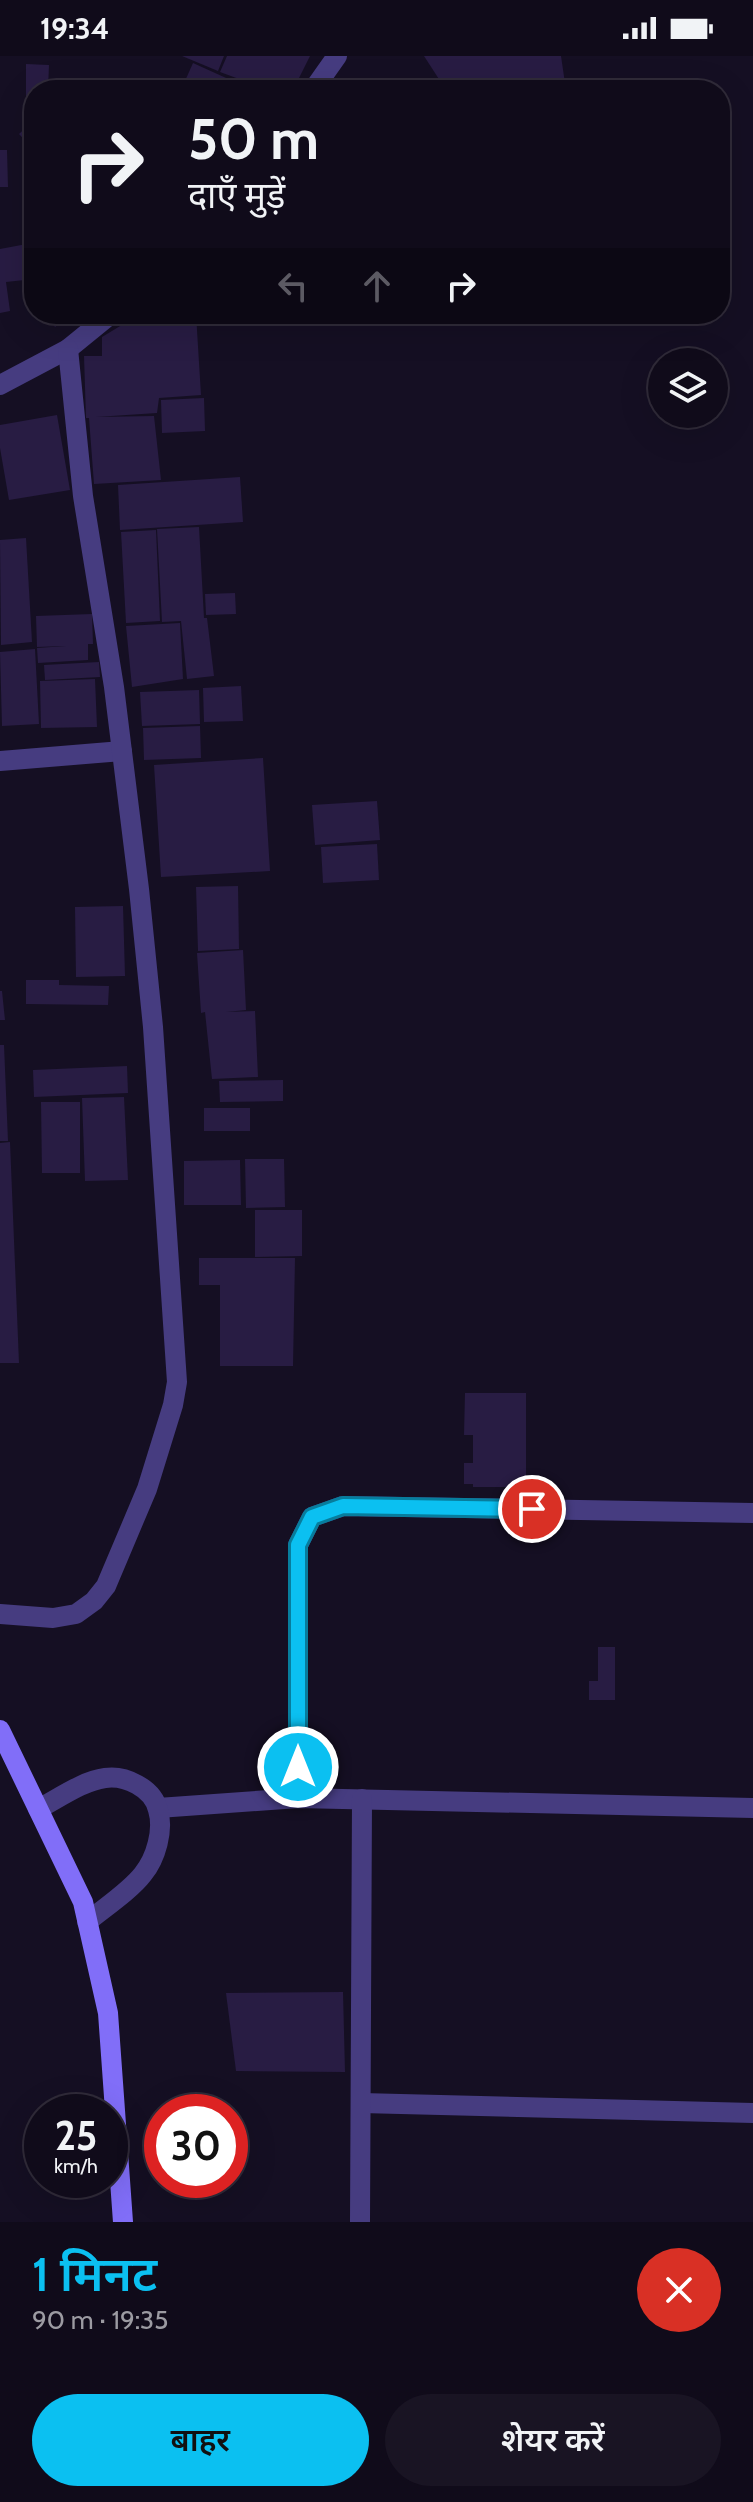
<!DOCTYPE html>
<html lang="hi">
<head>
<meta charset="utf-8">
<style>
	:root { --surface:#100b1a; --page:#191423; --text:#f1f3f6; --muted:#9c9ba2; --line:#302b39; --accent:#0bc0f1 }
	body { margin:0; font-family:Cabin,"Noto Sans Devanagari",sans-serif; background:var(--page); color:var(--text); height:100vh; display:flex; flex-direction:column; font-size:30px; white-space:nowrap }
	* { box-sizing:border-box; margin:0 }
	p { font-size:26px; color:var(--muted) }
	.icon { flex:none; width:44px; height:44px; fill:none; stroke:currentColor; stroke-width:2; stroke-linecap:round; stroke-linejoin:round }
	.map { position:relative; height:2166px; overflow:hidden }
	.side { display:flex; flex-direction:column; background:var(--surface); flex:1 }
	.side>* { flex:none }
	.hud { position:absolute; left:24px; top:24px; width:706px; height:244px; border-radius:32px; box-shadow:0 8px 32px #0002,0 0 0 2px var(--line); background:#100b1a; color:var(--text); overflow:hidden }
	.fabs { position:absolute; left:648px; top:292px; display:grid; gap:16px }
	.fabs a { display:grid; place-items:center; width:80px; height:80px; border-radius:50%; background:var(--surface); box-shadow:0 8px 32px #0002,0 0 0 2px var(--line); font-size:40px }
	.speed { position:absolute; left:24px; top:2038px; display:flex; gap:16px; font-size:40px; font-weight:700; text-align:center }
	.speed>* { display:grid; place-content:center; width:104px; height:104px; border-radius:50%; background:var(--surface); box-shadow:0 8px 32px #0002,0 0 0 2px var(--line); line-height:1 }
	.speed small { font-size:20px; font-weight:400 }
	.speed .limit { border:12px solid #d22; background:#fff; color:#111 }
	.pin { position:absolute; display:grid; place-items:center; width:68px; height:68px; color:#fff; margin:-34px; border:4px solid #fff; border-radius:50%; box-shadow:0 2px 8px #0007 }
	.me { position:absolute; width:88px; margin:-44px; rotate:0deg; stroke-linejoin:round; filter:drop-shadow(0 0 6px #0008) }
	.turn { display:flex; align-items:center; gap:28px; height:168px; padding:0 32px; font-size:36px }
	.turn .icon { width:104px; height:104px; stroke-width:2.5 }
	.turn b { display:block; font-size:56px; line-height:68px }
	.lanes { display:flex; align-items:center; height:76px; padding:0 32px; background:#0003; justify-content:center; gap:40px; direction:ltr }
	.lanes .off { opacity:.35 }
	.round { display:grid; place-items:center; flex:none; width:84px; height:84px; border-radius:42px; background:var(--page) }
	.summary { display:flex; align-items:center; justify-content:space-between; height:136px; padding:0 32px }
	h1 { font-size:48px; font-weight:600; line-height:60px; color:var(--accent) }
	.button { display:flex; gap:16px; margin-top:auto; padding:16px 32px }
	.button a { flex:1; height:92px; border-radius:48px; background:var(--accent); color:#111; font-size:32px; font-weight:600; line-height:92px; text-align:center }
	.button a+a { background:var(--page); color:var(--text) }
	.status { display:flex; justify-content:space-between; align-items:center; height:56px; padding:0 40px; background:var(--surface); direction:ltr }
	.status svg { height:22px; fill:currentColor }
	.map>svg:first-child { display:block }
	.building { fill:#281c43 }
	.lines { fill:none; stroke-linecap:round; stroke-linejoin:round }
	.minor { stroke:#463c80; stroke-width:20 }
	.secondary { stroke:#816ef8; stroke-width:20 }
	.route-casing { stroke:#077d9d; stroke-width:20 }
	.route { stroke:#0bc0f1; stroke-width:14 }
</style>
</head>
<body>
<div class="status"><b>19:34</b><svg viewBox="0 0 49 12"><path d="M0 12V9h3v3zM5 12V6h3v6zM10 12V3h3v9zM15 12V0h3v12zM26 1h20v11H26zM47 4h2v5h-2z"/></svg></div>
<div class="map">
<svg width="753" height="2166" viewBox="0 0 753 2166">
	<rect width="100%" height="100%" fill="#150f23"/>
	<!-- building -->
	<g class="building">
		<polygon points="182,0 224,0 218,15"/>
		<polygon points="227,0 310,0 293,34 269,34 220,16"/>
		<polygon points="424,0 561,0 566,34 446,34"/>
		<polygon points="193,7 246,31 244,34 181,34"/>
		<polygon points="26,8 49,9 48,34 34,34 34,49 26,48"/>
		<polygon points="34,64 34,94 19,78"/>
		<polygon points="0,94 7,94 8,131 0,131"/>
		<polygon points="32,187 34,223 6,226 10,255 0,257 0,193"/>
		<polygon points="34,226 34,244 26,246 25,230"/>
		<polygon points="46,258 72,258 55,271"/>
		<polygon points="140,258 196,258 201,339 159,342 157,357 96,361 154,360 161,424 94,428 89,362 86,362 84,300 102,300 102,281"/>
		<polygon points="204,342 205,375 162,377 161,344"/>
		<polygon points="57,359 70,434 9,444 0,392 0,369"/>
		<polygon points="240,421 243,466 120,474 118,429"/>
		<polygon points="199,471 204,562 207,562 214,620 187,623 181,565 162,566 157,473"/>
		<polygon points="156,474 160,565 126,567 121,476"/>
		<polygon points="26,482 32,586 1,589 0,484"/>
		<polygon points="235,537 236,558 206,559 205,538"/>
		<polygon points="92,558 93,588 88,588 88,604 38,607 37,592 66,590 37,591 36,560"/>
		<polygon points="180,567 183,623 132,631 126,570"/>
		<polygon points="35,593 39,668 2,670 0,596"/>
		<polygon points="99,606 100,621 45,624 44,609"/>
		<polygon points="95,623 97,671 41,672 40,625"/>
		<polygon points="241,630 243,665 204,666 203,632"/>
		<polygon points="199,634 200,668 142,670 140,636"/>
		<polygon points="200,670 201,702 144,704 143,672"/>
		<polygon points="263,702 270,815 161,821 154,709"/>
		<polygon points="377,745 380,784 315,789 312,749"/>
		<polygon points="377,788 379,824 323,827 321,791"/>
		<polygon points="238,830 239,893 198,895 196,831"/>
		<polygon points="123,850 125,920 76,921 75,851"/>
		<polygon points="243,894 246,954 226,956 255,955 258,1021 212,1023 205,956 201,957 197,897"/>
		<polygon points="26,924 59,924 59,929 109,930 108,949 26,948"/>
		<polygon points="0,935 2,935 5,964 0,964"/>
		<polygon points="0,989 4,989 8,1085 0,1085"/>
		<polygon points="127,1010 128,1037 34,1041 33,1014"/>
		<polygon points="283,1024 283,1045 220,1046 219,1025"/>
		<polygon points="124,1041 128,1124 85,1125 82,1042"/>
		<polygon points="41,1046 80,1046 80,1117 42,1117"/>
		<rect x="204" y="1052" width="46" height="23"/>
		<polygon points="10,1086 19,1307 0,1307 0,1087"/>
		<polygon points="245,1103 284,1103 285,1151 246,1152"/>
		<polygon points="240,1104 241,1149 184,1149 184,1105"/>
		<polygon points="255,1154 302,1154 302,1200 255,1201"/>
		<polygon points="199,1202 295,1202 293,1310 220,1310 220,1229 199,1229"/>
		<polygon points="465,1337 526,1337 526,1431 473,1431 473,1428 464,1428 464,1407 473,1407 473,1379 464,1379"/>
		<polygon points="598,1591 615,1591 615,1644 589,1644 589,1625 598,1625"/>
		<polygon points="343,1936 345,2016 236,2015 226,1937"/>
	</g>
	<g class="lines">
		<!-- minor -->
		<g class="minor">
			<polyline points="313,34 337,0"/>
			<polyline points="0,329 68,293 111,258"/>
			<polyline points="0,705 122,695"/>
			<polyline points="0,1558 53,1562 76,1558 94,1545 106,1530 147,1433 173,1349 177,1326 153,971 139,833 114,631 83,440 68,293"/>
			<polyline points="298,1742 298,1489 312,1461 343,1450 753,1457"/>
			<polyline points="158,1752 298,1742 753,1752"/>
			<path d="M38 1753C58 1743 82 1725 105 1722 125 1719 153 1732 158 1754 164 1774 156 1802 143 1818 130 1835 104 1852 87 1866"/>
			<polyline points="361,2047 753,2057"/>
			<polyline points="360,2166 362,1743"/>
		</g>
		<!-- secondary -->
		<polyline class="secondary" points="0,1674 83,1846 108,1957 123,2166"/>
	</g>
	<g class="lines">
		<defs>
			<polyline id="route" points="298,1711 298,1489 312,1461 343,1450 532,1453"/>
		</defs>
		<!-- route casing -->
		<use href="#route" class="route-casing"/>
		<!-- route -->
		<use href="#route" class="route"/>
	</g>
</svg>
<div class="fabs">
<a><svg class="icon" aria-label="layers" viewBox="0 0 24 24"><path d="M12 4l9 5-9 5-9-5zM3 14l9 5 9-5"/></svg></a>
</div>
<div class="speed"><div>25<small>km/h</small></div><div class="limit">30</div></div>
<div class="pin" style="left:532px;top:1453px;background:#d93025"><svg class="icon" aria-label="arrive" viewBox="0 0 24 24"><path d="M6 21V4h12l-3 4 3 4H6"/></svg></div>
<svg class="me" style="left:298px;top:1711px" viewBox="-20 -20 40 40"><circle r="17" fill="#0bc0f1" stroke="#fff" stroke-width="3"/><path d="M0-11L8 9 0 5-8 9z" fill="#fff"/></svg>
<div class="hud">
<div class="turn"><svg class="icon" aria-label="right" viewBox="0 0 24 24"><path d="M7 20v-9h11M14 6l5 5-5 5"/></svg><div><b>50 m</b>दाएँ मुड़ें</div></div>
<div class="lanes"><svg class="icon off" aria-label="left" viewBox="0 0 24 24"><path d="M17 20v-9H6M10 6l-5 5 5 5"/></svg><svg class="icon off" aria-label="ahead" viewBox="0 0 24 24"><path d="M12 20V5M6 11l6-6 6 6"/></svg><svg class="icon" aria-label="right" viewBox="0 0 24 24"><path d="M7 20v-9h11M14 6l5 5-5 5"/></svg></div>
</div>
</div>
<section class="side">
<div class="summary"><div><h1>1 मिनट</h1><p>90 m · 19:35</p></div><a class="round" style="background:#d93025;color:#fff"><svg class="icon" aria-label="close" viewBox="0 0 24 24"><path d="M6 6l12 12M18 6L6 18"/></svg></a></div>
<div class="button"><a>बाहर</a><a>शेयर करें</a></div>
</section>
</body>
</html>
